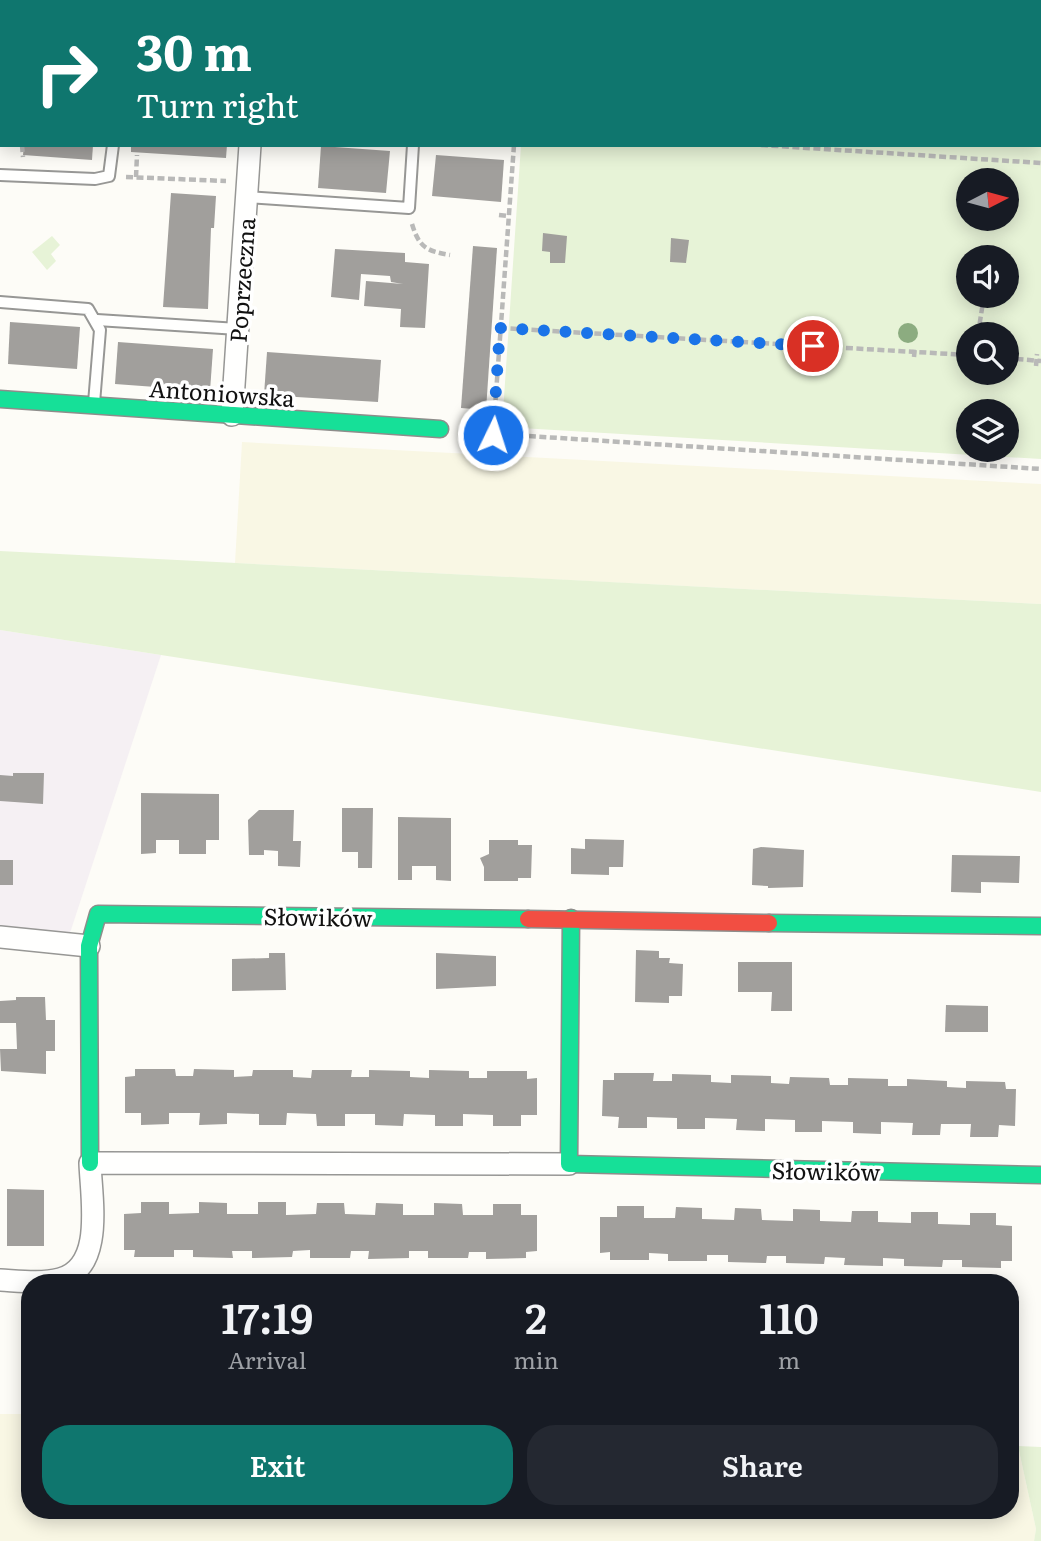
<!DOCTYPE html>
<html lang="en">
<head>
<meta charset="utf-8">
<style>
	:root { --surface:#171b24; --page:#242831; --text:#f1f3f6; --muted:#9ea1a6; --accent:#0f766e }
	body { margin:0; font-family:Literata,serif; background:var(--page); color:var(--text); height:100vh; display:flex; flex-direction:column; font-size:26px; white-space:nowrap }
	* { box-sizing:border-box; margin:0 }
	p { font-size:23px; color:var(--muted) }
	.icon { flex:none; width:38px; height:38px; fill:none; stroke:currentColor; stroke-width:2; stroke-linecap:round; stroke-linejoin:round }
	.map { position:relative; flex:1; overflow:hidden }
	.sheet { position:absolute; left:21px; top:1274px; width:998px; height:245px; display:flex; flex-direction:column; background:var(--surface); border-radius:28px; box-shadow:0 4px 18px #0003 }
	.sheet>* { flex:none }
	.hud { position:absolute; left:0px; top:0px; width:1041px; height:147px; box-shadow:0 4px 18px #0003; background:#0f766e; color:#fff; overflow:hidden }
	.needle { width:46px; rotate:84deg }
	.controls { position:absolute; left:956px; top:168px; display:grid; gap:14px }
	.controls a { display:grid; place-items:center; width:63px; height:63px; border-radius:50%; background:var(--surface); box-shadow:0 4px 18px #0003; font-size:35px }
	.pin { position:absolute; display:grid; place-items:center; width:60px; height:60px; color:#fff; margin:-30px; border:4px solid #fff; border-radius:50%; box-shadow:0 2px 7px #0007 }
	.me { position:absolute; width:77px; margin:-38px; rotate:4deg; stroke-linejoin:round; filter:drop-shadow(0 0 5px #0008) }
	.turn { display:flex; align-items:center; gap:24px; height:147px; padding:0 21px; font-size:32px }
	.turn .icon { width:91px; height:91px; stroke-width:2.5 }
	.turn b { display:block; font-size:49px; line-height:60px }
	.eta { display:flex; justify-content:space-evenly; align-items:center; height:119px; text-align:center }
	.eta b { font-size:42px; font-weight:600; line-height:49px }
	.button { display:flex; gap:14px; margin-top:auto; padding:14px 21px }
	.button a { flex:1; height:80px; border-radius:28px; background:var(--accent); color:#fff; font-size:28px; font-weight:600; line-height:80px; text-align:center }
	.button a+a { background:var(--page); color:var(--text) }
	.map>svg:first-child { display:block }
	.industrial { fill:#f5f0f3 }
	.farmland { fill:#f9f7e4 }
	.green { fill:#e7f3d7; fill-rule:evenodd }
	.building { fill:#a19f9c }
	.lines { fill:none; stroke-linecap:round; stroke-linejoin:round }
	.lane-casing { stroke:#979795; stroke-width:14 }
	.street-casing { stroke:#979795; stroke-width:24 }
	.fast-casing { stroke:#8e8d8b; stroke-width:19 }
	.jam-casing { stroke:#8e8d8b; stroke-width:19 }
	.path { stroke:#b9b9b8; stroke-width:4.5; stroke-dasharray:7 3.5; stroke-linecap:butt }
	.lane { stroke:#fffffe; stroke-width:10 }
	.street { stroke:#fffffe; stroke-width:21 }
	.fast { stroke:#16e098; stroke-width:16 }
	.jam { stroke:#f24e42; stroke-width:16 }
	.tree { fill:#8cac80 }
	.route { stroke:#1a73e8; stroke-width:12; stroke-dasharray:0 21.6 }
	.labels { text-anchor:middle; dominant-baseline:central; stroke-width:7; stroke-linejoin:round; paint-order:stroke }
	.street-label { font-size:23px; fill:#111; stroke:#fff }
</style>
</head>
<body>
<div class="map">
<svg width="1041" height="1541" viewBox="0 0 1041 1541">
	<rect width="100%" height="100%" fill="#fdfcf7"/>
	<!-- industrial -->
	<polygon class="industrial" points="0,630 161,655 69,936 0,928"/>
	<!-- farmland -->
	<g class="farmland">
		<polygon points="242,442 1041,484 1041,604 235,563"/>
		<polygon points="0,1414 30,1414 30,1510 1010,1510 1010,1445 1018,1446 1036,1529 1034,1541 0,1541"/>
	</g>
	<!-- green -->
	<g class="green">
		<path d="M531 0H1041V459L502 427 521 145H1040V2ZM968 180H1006V219H968ZM968 257H1006V296H968ZM968 334H1006V373H968ZM968 411H1006V450H968Z"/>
		<polygon points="52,236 60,245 51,254 56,261 47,270 32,252"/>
		<polygon points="0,551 1041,604 1041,792 0,630"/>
		<polygon points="1018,1446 1041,1447 1041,1541 1034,1541 1036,1529"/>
	</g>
	<!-- building -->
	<g class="building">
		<polygon points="24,145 93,145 92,160 23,155"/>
		<polygon points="131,145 227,145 226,158 131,152"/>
		<polygon points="321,146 390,151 386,193 318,188"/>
		<polygon points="436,155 504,160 501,202 432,196"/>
		<polygon points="171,193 216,196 214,228 211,228 208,309 163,307"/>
		<polygon points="543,233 567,236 565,263 550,263 550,252 542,251"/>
		<polygon points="671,238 689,240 686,263 670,262"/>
		<polygon points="473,246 497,248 486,410 461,408"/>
		<polygon points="335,249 405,253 405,262 429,264 425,328 400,327 401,309 364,306 366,281 403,284 391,282 390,276 361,274 359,300 331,297"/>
		<polygon points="10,322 80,327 77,369 8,364"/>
		<polygon points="118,342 213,349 210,391 115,384"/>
		<polygon points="267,352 381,360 378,402 264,395"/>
		<polygon points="13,773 44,773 43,804 0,801 0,775 13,776"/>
		<polygon points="141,793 219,794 219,840 206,840 206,854 179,854 179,840 156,840 156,853 141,854"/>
		<polygon points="342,808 373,808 372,868 358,868 358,852 342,852"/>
		<polygon points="259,810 294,810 293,841 301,841 300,867 278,866 278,851 264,850 264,855 249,855 248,820"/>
		<polygon points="398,817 451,818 451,881 436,880 436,866 412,866 412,880 398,880"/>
		<polygon points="585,839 624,840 623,867 609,867 609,875 571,874 571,848 585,849"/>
		<polygon points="489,840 518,840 518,845 532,845 531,878 518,878 518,881 484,881 484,867 480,858 489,854"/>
		<polygon points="761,847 804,850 803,887 768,888 768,886 752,885 753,849"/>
		<polygon points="952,855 1020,856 1019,883 981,882 981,893 951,892"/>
		<rect x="0" y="860" width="13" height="25"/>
		<polygon points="636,950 659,951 659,958 670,958 669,963 683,964 682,996 669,996 669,1003 635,1002"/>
		<polygon points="269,953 285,953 286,990 232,991 232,959 269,958"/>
		<polygon points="436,953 496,956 496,986 436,989"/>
		<polygon points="738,962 792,962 792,1011 771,1011 772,992 738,992"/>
		<polygon points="16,997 45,997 46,1020 55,1020 55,1051 46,1051 46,1074 1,1071 0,1049 17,1049 16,1023 0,1023 0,1001 16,1000"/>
		<polygon points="946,1005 988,1006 988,1032 945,1032"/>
		<polygon points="135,1069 175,1069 176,1076 193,1076 194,1069 234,1070 234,1077 252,1076 253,1070 293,1070 293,1077 311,1078 312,1070 352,1070 351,1077 369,1077 369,1070 410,1071 410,1077 429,1078 429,1070 469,1071 469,1078 487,1078 487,1071 527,1071 527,1079 537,1078 537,1115 521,1115 521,1126 493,1126 493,1115 463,1114 463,1126 435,1126 435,1115 404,1114 403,1126 375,1125 375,1114 345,1114 345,1126 317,1126 316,1114 287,1113 286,1125 259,1125 259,1114 227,1113 227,1124 199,1125 200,1113 169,1113 169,1124 141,1125 141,1113 125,1113 125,1077 135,1076"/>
		<polygon points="614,1073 654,1073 653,1081 672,1081 672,1074 711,1075 711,1082 731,1083 731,1075 771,1076 771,1083 789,1084 790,1077 829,1078 830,1085 848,1085 848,1078 888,1079 888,1086 907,1086 907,1079 947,1081 947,1087 966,1088 966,1081 1005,1082 1006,1089 1016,1089 1015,1126 999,1125 998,1137 970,1137 971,1124 941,1124 940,1135 912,1135 913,1123 881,1122 881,1134 853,1133 853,1122 822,1121 822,1132 795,1132 795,1120 765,1119 765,1131 736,1130 737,1119 705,1118 705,1129 677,1129 677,1118 647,1117 647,1128 618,1128 619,1117 602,1116 603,1080 614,1080"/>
		<polygon points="7,1189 44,1190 44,1246 7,1246"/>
		<polygon points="141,1202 169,1202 169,1214 199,1213 199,1202 227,1203 227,1214 258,1214 258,1202 286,1202 286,1215 316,1214 317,1203 344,1203 345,1214 375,1215 376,1203 403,1204 403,1215 434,1215 434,1203 462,1204 463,1215 493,1215 493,1204 521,1204 521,1215 537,1215 537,1251 526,1252 526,1258 486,1259 486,1252 469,1252 468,1258 428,1258 428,1251 409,1251 409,1258 368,1259 369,1251 351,1251 350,1258 310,1258 310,1250 293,1251 292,1257 252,1258 252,1251 232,1251 233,1258 193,1257 193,1250 174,1250 174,1257 134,1257 135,1250 124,1250 124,1214 141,1213"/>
		<polygon points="617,1206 644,1206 644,1218 675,1218 676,1207 702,1208 702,1219 734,1220 735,1208 761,1209 762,1220 793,1221 793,1209 820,1210 820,1221 851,1222 852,1211 878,1211 878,1222 911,1223 911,1212 938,1212 938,1224 970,1225 970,1213 996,1213 996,1225 1012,1226 1012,1261 1001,1261 1001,1268 962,1267 962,1260 943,1260 942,1267 904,1266 904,1259 883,1258 883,1266 844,1265 845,1258 825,1257 824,1264 786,1263 786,1256 767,1256 766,1263 728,1262 728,1255 707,1255 707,1261 668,1261 668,1254 649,1253 649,1260 610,1260 610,1252 600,1253 600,1217 617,1217"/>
	</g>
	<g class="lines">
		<defs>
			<g id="lane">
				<polyline points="371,0 390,2"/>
				<polyline points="265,2 266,0"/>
				<polyline points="0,4 2,4"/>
				<polyline points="0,175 95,179 109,176 113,145"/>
				<polyline points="247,197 409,208 413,145"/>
				<polyline points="0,302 88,309 100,330 94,403"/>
				<polyline points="97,320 238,329"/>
			</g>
			<g id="street">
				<polyline points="0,76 2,76"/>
				<polyline points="232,415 250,145"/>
				<polyline points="0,937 89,946"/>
				<path d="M0 1280C19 1281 41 1284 60 1279 105 1268 91 1197 90 1163L569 1164"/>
			</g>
			<g id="fast">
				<polyline points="0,399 440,429"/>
				<polyline points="571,918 569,1164 1041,1175"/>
				<polyline points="769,923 1041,926"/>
				<polyline points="90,1163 89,946 98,914 528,919"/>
			</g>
			<polyline id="jam" points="528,919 769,923"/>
		</defs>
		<!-- lane casing -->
		<use href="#lane" class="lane-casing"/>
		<!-- street casing -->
		<use href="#street" class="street-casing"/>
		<!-- fast casing -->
		<use href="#fast" class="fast-casing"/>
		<!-- jam casing -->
		<use href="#jam" class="jam-casing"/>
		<!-- path -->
		<g class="path">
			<polyline points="526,2 526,0"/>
			<polyline points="22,145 23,157"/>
			<polyline points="761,145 1041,163"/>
			<polyline points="126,177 226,181"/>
			<polyline points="136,177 137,155"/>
			<polyline points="499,215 508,216"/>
			<path d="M412 224C419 247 426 251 450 255"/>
			<polyline points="500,328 968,355"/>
			<polyline points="978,334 984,296"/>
			<polyline points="914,357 915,347"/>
			<polyline points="1006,358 1041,361"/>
			<polyline points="1036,366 1037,354"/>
			<polyline points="466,432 1041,469"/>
			<polyline points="493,435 514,145"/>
		</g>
		<!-- lane -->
		<use href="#lane" class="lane"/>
		<!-- street -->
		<use href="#street" class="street"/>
		<!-- fast -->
		<use href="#fast" class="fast"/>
		<!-- jam -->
		<use href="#jam" class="jam"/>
	</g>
	<!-- trees -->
	<circle class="tree" cx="908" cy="333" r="10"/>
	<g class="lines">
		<!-- route -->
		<polyline class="route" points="493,435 500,328 813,346"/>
	</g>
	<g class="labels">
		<!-- street labels -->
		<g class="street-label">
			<text transform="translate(241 280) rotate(-86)">Poprzeczna</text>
			<text transform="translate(222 392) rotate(4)">Antoniowska</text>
			<text transform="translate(318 916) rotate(1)">Słowików</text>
			<text transform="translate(826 1170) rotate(1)">Słowików</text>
		</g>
	</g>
</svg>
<div class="controls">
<a><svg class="needle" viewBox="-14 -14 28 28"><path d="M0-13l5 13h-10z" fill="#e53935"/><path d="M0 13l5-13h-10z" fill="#9ea1a6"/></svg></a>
<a><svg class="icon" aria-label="sound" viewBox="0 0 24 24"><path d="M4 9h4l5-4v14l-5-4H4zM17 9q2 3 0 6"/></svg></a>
<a><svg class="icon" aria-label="search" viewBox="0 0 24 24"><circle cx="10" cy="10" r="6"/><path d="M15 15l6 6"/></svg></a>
<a><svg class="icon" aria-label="layers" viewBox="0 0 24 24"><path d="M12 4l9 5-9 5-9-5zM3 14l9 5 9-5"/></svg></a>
</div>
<div class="pin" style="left:813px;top:346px;background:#d93025"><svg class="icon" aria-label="arrive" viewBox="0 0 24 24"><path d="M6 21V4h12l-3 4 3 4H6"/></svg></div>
<svg class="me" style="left:493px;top:435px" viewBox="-20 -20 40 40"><circle r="17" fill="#1a73e8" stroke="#fff" stroke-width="3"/><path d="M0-11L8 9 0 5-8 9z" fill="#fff"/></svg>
<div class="hud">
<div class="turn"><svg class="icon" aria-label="right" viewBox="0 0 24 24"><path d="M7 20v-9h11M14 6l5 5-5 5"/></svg><div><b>30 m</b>Turn right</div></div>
</div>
<section class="sheet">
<div class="eta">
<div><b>17:19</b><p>Arrival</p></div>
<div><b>2</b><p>min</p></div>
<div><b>110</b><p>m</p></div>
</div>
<div class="button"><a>Exit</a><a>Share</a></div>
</section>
</div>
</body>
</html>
